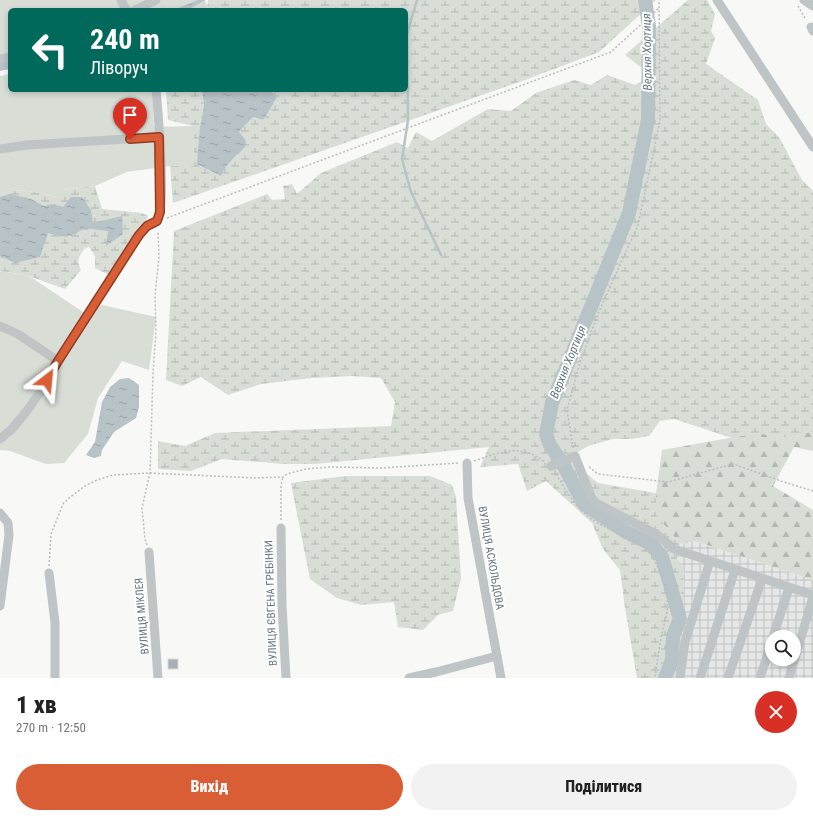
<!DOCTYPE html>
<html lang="uk">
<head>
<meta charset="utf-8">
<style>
	:root { --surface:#fff; --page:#f2f2f2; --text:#222; --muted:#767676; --accent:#d95e36 }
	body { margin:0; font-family:"Roboto Condensed",sans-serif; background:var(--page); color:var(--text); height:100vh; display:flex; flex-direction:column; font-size:15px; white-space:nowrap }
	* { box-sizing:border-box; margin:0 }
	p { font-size:13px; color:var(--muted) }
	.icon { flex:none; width:22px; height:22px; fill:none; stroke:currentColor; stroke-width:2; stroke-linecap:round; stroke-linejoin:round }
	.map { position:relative; height:678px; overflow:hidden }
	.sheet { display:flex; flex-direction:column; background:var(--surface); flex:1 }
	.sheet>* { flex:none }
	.hud { position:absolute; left:8px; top:8px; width:400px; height:84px; border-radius:6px; box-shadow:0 2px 6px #0003; background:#00695c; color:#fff; overflow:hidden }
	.controls { position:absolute; left:765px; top:630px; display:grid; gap:8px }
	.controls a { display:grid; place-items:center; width:36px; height:36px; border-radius:50%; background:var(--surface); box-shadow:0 2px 6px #0003; font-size:20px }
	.pin { position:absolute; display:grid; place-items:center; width:34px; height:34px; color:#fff; margin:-41px -17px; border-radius:50% 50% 50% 0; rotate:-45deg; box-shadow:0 0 4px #0007 }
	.pin .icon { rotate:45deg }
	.me { position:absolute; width:44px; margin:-22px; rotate:29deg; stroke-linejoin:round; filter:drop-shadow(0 0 3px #0008) }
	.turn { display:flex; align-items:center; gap:14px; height:84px; padding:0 16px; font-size:18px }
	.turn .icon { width:52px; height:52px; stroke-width:2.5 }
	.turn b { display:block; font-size:28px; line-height:34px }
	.round { display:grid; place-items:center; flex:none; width:42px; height:42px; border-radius:21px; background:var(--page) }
	.headline { display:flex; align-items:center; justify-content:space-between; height:68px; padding:0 16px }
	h1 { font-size:24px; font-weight:800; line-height:30px }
	.action { display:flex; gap:8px; margin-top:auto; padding:8px 16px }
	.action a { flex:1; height:46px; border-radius:24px; background:var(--accent); color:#fff; font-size:16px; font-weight:800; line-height:46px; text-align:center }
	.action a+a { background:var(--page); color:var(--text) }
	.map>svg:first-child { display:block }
	.industrial { fill:url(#industrial-grid); fill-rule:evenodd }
	.forest { fill:url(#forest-firs) }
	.wetland { fill:url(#wetland-marsh) }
	.garden { fill:#d8ddd6 }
	.water { fill:url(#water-ripples) }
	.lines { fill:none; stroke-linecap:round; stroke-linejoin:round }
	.stream { stroke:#b8c3c7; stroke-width:2.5 }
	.river { stroke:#b8c3c7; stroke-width:14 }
	.building { fill:#a7afb5; stroke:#dadad8 }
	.path { stroke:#babdbf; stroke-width:1.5; stroke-dasharray:2 2; stroke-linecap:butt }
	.minor { stroke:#bfc4c7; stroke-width:9 }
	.route-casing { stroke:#8d3d23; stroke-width:10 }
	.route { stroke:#d95e36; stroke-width:7 }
	.labels { text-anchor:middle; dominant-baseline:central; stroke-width:4; stroke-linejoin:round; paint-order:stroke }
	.street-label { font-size:11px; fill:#65747f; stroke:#fff }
	.water-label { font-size:12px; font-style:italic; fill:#657980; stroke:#fff }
</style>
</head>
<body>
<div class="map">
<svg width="813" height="678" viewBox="0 0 813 678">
	<defs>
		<pattern id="industrial-grid" width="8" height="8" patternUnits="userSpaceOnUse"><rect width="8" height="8" fill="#e6e7e7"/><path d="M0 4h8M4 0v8" fill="none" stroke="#bec0c0"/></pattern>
		<pattern id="forest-firs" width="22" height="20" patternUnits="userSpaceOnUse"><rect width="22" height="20" fill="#d8ddd6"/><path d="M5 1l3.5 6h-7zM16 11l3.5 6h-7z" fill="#b3b8b3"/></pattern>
		<pattern id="wetland-marsh" width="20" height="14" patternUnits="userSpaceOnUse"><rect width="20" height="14" fill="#d8ddd6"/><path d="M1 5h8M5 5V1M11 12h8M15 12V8" fill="none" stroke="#b3b8b3"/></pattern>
		<pattern id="water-ripples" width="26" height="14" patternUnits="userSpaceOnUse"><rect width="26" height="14" fill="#b8c3c7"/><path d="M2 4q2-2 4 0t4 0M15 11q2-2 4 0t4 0" fill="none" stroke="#99a3a7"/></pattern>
	</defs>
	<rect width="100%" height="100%" fill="#f8f8f6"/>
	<!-- industrial -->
	<path class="industrial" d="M695 541 813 580V678H678L675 555 680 544ZM772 637H794V659H772Z"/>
	<!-- forest -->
	<polygon class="forest" points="813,431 813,451 794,447 773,486 813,510 813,580 695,541 680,544 656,515 656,493 662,450 757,433 788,438"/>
	<!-- wetland -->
	<g class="wetland">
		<polygon points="208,0 656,0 599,52 525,80 173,203 170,166 194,166 193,126 168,120 166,90 202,90 204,106 200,127 223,170 229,162 237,156 239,132 253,117 263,120 268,113 277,97 270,90 406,90 406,10 207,10"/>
		<polygon points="688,0 707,0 715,14 711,31 715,38 706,64 758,100 766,124 779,137 802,180 813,191 813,430 812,432 788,438 757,433 732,438 674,419 660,421 649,436 632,439 613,439 588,446 573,455 581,469 598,483 656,493 656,515 680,544 675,555 685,572 682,636 678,678 637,678 625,608 620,570 603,549 592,523 546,481 527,491 518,464 480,467 489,447 315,464 283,464 222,459 191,471 158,469 158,441 185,446 215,433 391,426 395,402 381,378 351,376 312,378 261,384 228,395 201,377 182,386 166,380 174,231 267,194 272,200 285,199 283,186 292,184 297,194 321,173 397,142 408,148 416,132 432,141 488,109 511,111 536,93 574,80 591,85 607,75 635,85 642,81 642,68 625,55"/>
		<path d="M95 186 102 209 142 213 148 216 147 220 142 226 109 275 95 268V256L89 247 85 248C79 256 76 260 81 270L65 289 29 276 0 271V194C18 187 37 192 55 197L62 190Z"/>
		<polygon points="345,476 430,476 452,485 456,497 461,578 453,611 438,615 423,630 398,627 394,602 361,605 337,598 310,579 291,483"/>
	</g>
	<!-- garden -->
	<g class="garden">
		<polygon points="0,0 204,0 207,4 207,10 10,10 10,54 0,56"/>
		<path d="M10 74V90H152L154 127 193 126 194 166H170L127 172 95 186 62 190 56 197C37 192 18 187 0 194V76Z"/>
		<polygon points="0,271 29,276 83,312 102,305 156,317 149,370 122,361 98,398 88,434 64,463 46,464 10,451 0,450"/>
	</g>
	<!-- water -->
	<g class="water">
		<polygon points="198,0 206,0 187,10 173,10"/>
		<polygon points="10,61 10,69 0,71 0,62"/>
		<path d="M202 90H270L277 97 268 113 263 120 253 117 239 132 245 139V147C236 157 226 163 221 176L197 164 200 127 204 106Z"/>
		<path d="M10 194 31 199 44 206 52 204 63 207 71 197H82L91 210 93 223 122 216 123 234 106 246 108 231 84 228C68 239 66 238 48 233L40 257 15 263 0 256V197Z"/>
		<polygon points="129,378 139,385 139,407 136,418 114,432 102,450 101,456 94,458 86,455 95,442 102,402 110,387 120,379"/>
	</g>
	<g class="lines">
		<!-- stream -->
		<polyline class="stream" points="417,0 407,34 408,120 402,159 411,192 441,255"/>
		<!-- river -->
		<polyline class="river" points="645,0 649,26 648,120 629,213 552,403 546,434 550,445 565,468 584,504 626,532 651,544 662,557 680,619 673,636 672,660 665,678"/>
	</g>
	<!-- building -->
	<rect class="building" x="168" y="659" width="10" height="10"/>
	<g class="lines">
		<!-- path -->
		<g class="path">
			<polyline points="798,6 806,20"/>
			<polyline points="167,218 611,52 659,8"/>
			<polyline points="573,448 567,410 580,362 598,314 638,225 660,121 659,0"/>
			<path d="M474 461C501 452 520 443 545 462"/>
			<polyline points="589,467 598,474 668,482 733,464 784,482 813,491"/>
			<path d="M556 474C565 489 573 503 586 515 603 528 624 535 642 546 655 554 665 582 667 597 669 609 665 621 662 633 659 648 657 663 655 678"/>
			<polyline points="281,520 281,485 283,477"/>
			<polyline points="147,545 145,539 142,508 150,473 153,373 156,331 155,295 159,257 158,231"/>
			<polyline points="49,566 51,534 63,504 69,498 85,486 97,480 113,475 150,473 255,478 283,477 287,474 294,472 306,469 331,467 382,468 458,463"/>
		</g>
		<!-- minor -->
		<g class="minor">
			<polyline points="121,0 124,6 127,10"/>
			<polyline points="717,0 813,147"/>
			<polyline points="804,0 813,6"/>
			<polyline points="135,10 156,0"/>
			<polyline points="811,27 813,31"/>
			<polyline points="0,59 10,57"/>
			<polyline points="0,149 27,145 159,137"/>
			<polyline points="0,326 18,334 58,361"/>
			<path d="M0 439 11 430 26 412 43 388 58 361 139 235C142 232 144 228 148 226 151 224 156 223 158 219 166 207 158 110 156 90"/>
			<polyline points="467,463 468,498 501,678"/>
			<polyline points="551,466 575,456 592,499 596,503 656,534 674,549 813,595"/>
			<polyline points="0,513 8,523 9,535 0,606"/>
			<polyline points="281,528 282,605 286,678"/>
			<polyline points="149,552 158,678"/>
			<polyline points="49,573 55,623 55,678"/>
			<polyline points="773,637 789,588"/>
			<polyline points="409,678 436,672 497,656"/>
			<polyline points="680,678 685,642 710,561"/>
			<polyline points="700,678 735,570"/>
			<polyline points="728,678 762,579"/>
			<polyline points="760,678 772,641"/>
			<polyline points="789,678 813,597"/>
		</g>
	</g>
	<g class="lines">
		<defs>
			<polyline id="route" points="47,380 58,361 139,235 147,226 157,221 160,212 159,137 130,139"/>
		</defs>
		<!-- route casing -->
		<use href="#route" class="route-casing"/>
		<!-- route -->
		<use href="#route" class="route"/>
	</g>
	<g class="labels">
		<!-- street labels -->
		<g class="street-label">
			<text transform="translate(491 558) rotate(80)">ВУЛИЦЯ АСКОЛЬДОВА</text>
			<text transform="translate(271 603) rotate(-92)">ВУЛИЦЯ ЄВГЕНА ГРЕБІНКИ</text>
			<text transform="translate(142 616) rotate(-95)">ВУЛИЦЯ МІКЛЕЯ</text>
		</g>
		<!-- water labels -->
		<g class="water-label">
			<text transform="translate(647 52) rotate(-91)">Верхня Хортиця</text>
			<text transform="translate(568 362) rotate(-68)">Верхня Хортиця</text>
		</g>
	</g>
</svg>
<div class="controls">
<a><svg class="icon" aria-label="search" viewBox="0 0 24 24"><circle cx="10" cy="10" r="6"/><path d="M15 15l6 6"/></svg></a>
</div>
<div class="pin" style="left:130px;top:139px;background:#d93025"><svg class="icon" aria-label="arrive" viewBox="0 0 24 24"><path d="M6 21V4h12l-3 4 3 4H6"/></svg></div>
<svg class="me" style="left:47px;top:380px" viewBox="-20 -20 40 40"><path d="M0-17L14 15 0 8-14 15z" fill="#d95e36" stroke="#fff" stroke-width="4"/></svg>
<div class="hud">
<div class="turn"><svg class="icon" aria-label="left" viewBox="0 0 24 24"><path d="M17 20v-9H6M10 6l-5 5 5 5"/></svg><div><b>240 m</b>Ліворуч</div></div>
</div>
</div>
<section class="sheet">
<div class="headline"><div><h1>1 хв</h1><p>270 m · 12:50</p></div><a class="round" style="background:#d93025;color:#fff"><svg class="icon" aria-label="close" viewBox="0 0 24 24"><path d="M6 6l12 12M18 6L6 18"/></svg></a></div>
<div class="action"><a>Вихід</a><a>Поділитися</a></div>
</section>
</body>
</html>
